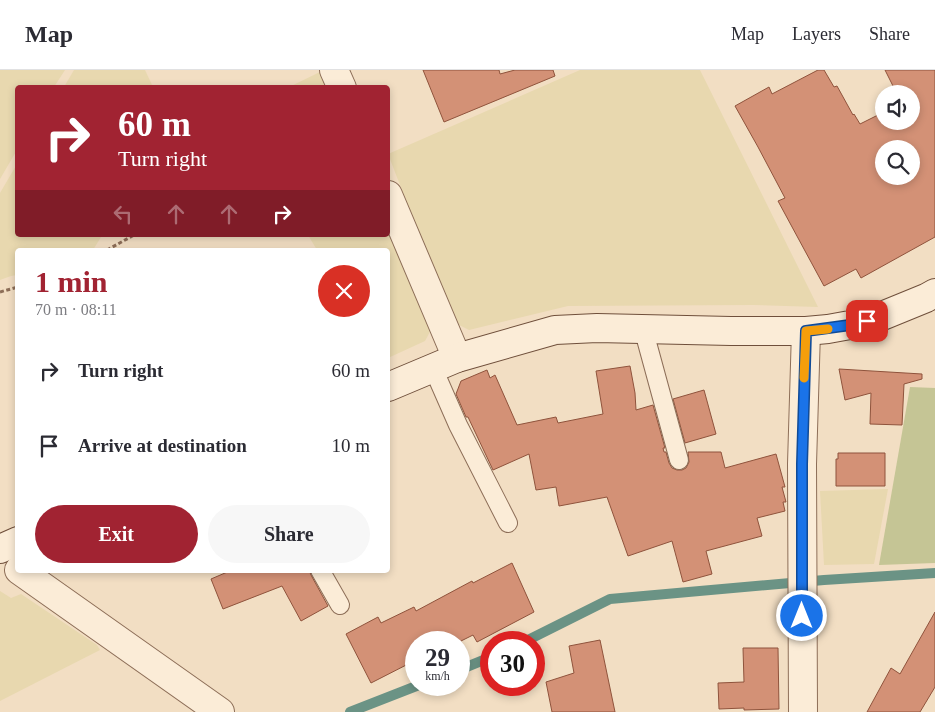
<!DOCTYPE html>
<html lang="en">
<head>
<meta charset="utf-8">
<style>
	:root { --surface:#fff; --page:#f7f7f7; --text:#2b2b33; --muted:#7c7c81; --line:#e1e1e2; --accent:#a12332 }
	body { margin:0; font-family:Georgia,serif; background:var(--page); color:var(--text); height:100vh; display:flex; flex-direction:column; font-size:19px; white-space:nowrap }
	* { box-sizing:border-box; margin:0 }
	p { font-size:16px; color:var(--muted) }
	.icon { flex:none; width:28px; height:28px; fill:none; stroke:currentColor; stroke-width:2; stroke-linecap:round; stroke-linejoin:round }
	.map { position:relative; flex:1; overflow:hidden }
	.side { position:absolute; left:15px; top:178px; width:375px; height:325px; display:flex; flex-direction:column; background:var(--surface); border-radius:5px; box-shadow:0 2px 8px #0003 }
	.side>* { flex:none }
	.guide { position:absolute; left:15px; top:15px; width:375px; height:152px; border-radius:5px; box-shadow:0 2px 8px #0003; background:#a12332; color:#fff; overflow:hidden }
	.controls { position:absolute; left:875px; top:15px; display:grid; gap:10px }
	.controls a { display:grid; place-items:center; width:45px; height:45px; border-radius:50%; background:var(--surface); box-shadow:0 2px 8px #0003; font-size:25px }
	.speed { position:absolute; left:405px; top:561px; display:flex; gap:10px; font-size:25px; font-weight:700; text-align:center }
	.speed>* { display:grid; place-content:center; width:65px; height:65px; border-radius:50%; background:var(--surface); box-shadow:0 2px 8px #0003; line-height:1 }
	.speed small { font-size:12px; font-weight:400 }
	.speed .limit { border:8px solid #d22; background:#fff; color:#111 }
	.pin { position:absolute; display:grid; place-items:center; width:42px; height:42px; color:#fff; margin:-21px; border-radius:10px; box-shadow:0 2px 8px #0006 }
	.me { position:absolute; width:55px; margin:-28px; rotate:0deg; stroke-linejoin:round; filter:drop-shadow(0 0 4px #0008) }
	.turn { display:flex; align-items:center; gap:18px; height:105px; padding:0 20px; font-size:22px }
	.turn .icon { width:65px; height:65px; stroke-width:2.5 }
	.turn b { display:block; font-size:35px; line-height:42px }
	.lanes { display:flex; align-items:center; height:48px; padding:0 20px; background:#0003; justify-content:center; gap:25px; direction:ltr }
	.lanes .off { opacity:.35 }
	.round { display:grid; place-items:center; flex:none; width:52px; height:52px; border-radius:26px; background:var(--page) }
	.head { display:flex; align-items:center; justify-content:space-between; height:85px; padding:0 20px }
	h1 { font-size:30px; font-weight:700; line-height:38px; color:var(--accent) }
	.button { display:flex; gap:10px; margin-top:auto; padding:10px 20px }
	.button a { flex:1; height:58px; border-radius:30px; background:var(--accent); color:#fff; font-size:20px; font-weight:700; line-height:58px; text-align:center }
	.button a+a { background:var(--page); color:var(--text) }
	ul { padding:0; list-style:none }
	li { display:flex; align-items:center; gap:15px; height:75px; padding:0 20px }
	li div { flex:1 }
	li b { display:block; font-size:19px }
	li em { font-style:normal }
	header { display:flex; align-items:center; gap:30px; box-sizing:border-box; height:70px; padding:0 25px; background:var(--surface); border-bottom:1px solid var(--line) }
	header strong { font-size:24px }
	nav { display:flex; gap:28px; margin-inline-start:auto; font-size:18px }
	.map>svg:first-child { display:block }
	.farmland { fill:#e8d8af }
	.cemetery { fill:#c5c595 }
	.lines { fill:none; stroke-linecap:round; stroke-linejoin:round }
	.stream { stroke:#6b9385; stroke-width:10 }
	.building { fill:#d39176; stroke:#8f533c; fill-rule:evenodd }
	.lane-casing { stroke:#8d6e58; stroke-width:20 }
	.street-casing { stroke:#8d6e58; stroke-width:30 }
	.secondary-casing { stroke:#6f4f3b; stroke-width:30 }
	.path { stroke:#8d6e58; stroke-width:3; stroke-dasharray:4 2.5; stroke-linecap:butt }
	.lane { stroke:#fbecd7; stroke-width:18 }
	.street { stroke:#fbecd7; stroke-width:28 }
	.secondary { stroke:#fbecd7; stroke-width:28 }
	.route-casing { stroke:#114b97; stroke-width:12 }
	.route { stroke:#1a73e8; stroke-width:9 }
	.slow { stroke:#f59e0b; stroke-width:9 }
</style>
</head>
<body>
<header>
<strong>Map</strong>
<nav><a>Map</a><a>Layers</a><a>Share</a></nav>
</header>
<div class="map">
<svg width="935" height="642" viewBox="0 0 935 642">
	<rect width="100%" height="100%" fill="#f2dec3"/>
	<!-- farmland -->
	<g class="farmland">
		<polygon points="0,0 65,0 54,17 18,18 17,80 0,109"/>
		<polygon points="74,0 145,0 153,17 64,17"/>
		<polygon points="324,0 332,18 287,18"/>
		<polygon points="580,0 700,0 818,237 753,235 568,236 469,260 453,252 388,84"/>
		<polygon points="17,94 18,165 107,165 101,167 93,180 18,180 17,205 11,206 0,210 0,123"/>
		<polygon points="388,151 432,258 425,271 388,288 388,180 317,180 308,165 388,165"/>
		<polygon points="888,419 874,494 824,495 820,421"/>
		<polygon points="0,521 11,528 21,524 97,575 100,580 0,631"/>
	</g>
	<!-- cemetery -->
	<polygon class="cemetery" points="910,317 935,318 935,493 879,495"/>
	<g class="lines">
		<!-- stream -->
		<g class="stream">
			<polyline points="524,572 610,529 824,510 935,503"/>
			<polyline points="459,600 491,587"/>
			<polyline points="350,642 419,615"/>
		</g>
	</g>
	<!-- building -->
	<g class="building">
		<polygon points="423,0 499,0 500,4 515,0 553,0 555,6 444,52"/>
		<path d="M818 0H824L834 17 837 16 853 45 854 44 860 54 884 42V51H911V24H897L885 0H935V167L861 208 856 199 824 216 778 131 785 128 758 77 735 36 769 17 772 24ZM884 79H911V106H884Z"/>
		<polygon points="630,296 635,323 636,340 653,335 665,378 663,378 664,382 666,382 669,393 672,398 677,400 682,400 686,398 689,392 688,382 721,382 725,398 776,384 785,417 782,417 786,432 783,432 785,441 757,448 762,466 706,481 712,504 683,512 672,471 628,486 607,427 559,436 556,417 536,420 529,384 493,400 468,347 466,347 456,324 461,311 487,300 490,308 495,305 517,355 556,347 558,353 603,344 596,301"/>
		<polygon points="839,299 922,304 922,309 904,314 902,355 870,354 871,323 845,330"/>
		<polygon points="704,320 716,364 685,373 673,329"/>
		<polygon points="838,383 885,383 885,416 836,416 836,389 838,389"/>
		<polygon points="512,493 534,542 477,572 473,565 459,572 416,572 416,590 371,613 346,564 378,547 381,553 414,537 416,541 472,511 473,513"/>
		<polygon points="232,500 309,500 311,505 328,536 301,551 282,516 223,539 211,509"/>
		<polygon points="935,542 935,617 920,642 867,642 891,598 900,604"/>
		<polygon points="600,570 615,642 552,642 546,612 574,603 569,576"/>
		<polygon points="743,578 778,578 779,639 744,640 744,638 719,639 718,613 744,612"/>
	</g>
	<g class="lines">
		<defs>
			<g id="lane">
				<polyline points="643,258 679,390"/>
				<polyline points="433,298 458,355 508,453"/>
				<polyline points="320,500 340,535"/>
			</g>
			<g id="street">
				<polyline points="334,0 342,18"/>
				<polyline points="388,125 457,288"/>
				<polyline points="19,500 220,642"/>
				<polyline points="803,642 802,394 806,261"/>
			</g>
			<g id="secondary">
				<polyline points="388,317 457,288 555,260 597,258 731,261 806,261 828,259 850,255 882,246 926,228 935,223"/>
				<polyline points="0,479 18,471"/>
			</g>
		</defs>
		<!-- lane casing -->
		<use href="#lane" class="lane-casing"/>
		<!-- street casing -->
		<use href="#street" class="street-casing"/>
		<!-- secondary casing -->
		<use href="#secondary" class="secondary-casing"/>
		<!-- path -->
		<g class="path">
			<polyline points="107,180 134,165"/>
			<polyline points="0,222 18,217"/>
		</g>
		<!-- lane -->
		<use href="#lane" class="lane"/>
		<!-- street -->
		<use href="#street" class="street"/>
		<!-- secondary -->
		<use href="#secondary" class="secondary"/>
	</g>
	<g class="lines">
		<defs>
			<polyline id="route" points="802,546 802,394 806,261 850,255 867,251"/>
		</defs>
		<!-- route casing -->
		<use href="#route" class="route-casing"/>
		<!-- route -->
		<use href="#route" class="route"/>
		<!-- slow -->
		<polyline class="slow" points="804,308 806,261 828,259"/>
	</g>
</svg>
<div class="controls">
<a><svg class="icon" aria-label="sound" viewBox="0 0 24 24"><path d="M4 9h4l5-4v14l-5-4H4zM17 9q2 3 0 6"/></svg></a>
<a><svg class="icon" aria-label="search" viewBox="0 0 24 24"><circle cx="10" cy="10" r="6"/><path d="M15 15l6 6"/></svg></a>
</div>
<div class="speed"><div>29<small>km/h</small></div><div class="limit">30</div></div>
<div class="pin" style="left:867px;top:251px;background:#d93025"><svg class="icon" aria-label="arrive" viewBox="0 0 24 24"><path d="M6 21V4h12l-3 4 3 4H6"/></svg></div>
<svg class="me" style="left:802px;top:546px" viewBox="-20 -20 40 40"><circle r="17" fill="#1a73e8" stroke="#fff" stroke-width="3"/><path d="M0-11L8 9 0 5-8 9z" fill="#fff"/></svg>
<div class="guide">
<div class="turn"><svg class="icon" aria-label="right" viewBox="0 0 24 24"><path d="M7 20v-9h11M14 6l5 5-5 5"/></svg><div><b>60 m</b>Turn right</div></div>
<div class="lanes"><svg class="icon off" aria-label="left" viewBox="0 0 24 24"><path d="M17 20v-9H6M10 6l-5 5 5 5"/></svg><svg class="icon off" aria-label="ahead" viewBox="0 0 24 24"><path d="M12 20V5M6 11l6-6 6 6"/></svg><svg class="icon off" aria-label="ahead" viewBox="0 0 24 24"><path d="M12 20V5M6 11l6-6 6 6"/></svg><svg class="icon" aria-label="right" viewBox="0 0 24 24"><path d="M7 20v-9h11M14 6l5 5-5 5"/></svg></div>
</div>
<section class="side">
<div class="head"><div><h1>1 min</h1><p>70 m · 08:11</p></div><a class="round" style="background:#d93025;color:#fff"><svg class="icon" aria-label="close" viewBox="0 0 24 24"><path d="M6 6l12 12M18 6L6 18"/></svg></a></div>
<ul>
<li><svg class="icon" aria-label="right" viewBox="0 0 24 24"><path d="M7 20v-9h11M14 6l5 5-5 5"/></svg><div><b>Turn right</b></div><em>60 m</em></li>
<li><svg class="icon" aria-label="arrive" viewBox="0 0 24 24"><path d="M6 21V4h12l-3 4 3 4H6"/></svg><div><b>Arrive at destination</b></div><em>10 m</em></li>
</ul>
<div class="button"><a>Exit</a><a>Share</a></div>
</section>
</div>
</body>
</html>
